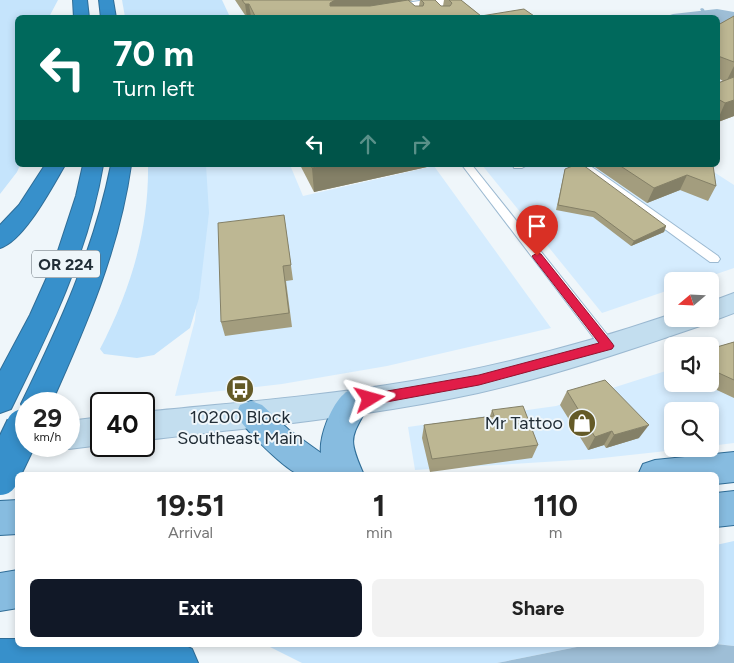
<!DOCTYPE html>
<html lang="en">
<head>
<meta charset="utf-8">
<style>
	:root { --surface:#fff; --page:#f2f2f2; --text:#222; --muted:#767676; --accent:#111827 }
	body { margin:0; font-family:Figtree,sans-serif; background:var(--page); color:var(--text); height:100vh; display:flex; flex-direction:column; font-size:19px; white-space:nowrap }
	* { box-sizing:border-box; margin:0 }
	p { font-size:16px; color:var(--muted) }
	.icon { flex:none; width:28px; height:28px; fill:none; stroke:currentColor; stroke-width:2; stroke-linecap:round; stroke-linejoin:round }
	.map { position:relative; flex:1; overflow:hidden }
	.details { position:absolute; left:15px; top:472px; width:704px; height:175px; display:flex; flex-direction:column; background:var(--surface); border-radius:8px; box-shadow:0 2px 8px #0003 }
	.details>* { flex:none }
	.banner { position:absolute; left:15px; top:15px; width:705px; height:152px; border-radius:8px; box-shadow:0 2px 8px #0003; background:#00695c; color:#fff; overflow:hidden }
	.needle { width:32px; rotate:251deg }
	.fabs { position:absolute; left:664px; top:272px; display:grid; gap:10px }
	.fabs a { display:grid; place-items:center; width:55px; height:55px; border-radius:8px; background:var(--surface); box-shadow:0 2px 8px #0003; font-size:25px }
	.speed { position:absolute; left:15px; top:392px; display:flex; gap:10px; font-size:25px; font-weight:700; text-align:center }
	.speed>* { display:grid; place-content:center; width:65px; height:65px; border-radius:50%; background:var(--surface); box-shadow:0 2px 8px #0003; line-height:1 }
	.speed small { font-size:12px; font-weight:400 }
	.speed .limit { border:2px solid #111; border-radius:8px; background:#fff; color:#111 }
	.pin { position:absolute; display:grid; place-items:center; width:42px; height:42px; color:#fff; margin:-51px -21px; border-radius:50% 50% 50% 0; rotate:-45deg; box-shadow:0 0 5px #0007 }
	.pin .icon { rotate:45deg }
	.me { position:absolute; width:55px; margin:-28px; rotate:82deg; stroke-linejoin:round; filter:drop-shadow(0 0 4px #0008) }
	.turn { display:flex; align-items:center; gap:18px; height:105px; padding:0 15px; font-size:22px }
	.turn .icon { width:65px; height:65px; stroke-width:2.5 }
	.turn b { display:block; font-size:35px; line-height:42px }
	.lanes { display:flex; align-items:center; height:48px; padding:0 15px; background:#0003; justify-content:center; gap:25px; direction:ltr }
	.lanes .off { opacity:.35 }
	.eta { display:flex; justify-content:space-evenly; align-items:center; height:85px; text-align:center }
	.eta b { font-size:30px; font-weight:700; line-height:35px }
	.cta { display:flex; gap:10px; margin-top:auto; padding:10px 15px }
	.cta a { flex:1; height:58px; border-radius:8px; background:var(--accent); color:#fff; font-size:20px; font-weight:700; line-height:58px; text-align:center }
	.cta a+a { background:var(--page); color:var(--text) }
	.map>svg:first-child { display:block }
	.built { fill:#d5ecfe }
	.green { fill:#c5e4fc }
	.water { fill:#9ebed6 }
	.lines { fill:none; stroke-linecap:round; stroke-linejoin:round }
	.stream { fill:#9ebed6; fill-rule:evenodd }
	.lane-casing { stroke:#9bb9d1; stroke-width:2 }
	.street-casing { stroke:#9bb9d1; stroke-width:2 }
	.secondary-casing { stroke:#9bb9d1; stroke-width:2 }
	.primary-casing { stroke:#2f6d97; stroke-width:2 }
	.highway-casing { stroke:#2f6d97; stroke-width:2 }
	.lane { fill:#fff; fill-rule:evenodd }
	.street { fill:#fff; fill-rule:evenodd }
	.secondary { fill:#c3deef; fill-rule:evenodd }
	.primary { fill:#87bce0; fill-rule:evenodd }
	.highway { fill:#3790cb; fill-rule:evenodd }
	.highway-bridge-far1-casing { stroke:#2f6d97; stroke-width:30; stroke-linecap:butt }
	.highway-bridge-casing { stroke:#2f6d97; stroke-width:38; stroke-linecap:butt }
	.highway-bridge-far1 { stroke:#3790cb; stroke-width:28 }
	.highway-bridge { stroke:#3790cb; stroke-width:36 }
	.wall { fill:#a39d7e }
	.shaded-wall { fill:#848067 }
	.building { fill:#bdb793; stroke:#848067 }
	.route { fill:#e11d48; stroke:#92132f }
	.labels { text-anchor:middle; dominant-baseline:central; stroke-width:4; stroke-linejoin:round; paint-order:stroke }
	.shield { fill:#eff6fa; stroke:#5f6971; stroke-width:1 }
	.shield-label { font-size:16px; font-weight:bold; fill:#212d36 }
	.poi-label { font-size:18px; fill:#212d36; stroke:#eff6fa }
</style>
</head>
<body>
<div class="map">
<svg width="734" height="663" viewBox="0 0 734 663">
	<rect width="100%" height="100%" fill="#eff6fa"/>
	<!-- built -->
	<g class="built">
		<polygon points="204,165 290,165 303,196 434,166 551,328 387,366 282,384 175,396 195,320 205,211"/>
		<polygon points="482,165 703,165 734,185 734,268 696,281 672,281 672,289 602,313"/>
		<polygon points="734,347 734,443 710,446 710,411 672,411 672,449 685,449 593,459 415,470 408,427 556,406 672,369 672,384 710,384"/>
	</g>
	<!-- green -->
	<g class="green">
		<polygon points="0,0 58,0 49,17 18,18 18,165 20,165 17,172 0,194"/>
		<polygon points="122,0 222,0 230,17 125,17"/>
		<path d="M148 165H206L209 213 199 298 190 328 154 355 137 358 104 354 100 349C130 291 149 231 148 165Z"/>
		<polygon points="734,541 734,646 716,644 716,545"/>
		<polygon points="266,645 587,645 497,663 302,663"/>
	</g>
	<!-- water -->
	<g class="water">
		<polygon points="717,9 734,12 734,22 718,24 718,18 661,18 673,14"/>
		<polygon points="716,644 734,646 734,663 497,663 587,645"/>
	</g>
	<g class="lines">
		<!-- stream -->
		<polygon class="stream" points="702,8 704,9 706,16 690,18 703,14 700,9"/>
		<defs>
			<g id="lane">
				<polygon points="462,165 472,165 613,342 615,346 613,350 608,351 603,350"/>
				<polygon points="513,165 527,165 522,168 514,168"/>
				<polygon points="577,165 589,165 718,256 720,259 718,262 710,262"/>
			</g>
			<polygon id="street" points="426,0 460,0 458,3 453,4 370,18 332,18 339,13"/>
			<g id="secondary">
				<path d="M734 293V313L710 322 703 320 700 326C627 351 553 376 478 393 400 410 321 420 242 429 209 432 176 437 144 440V412C233 403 323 396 412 381 500 366 587 343 672 314V319H710V302Z"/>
				<polygon points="101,417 101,445 69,449 62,446 69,446 69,421"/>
			</g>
			<g id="primary">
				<path d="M355 389 366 393 370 402C352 438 346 435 364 475 347 475 316 478 301 475 287 472 242 427 236 414L240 405 251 401 262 405 289 430 321 453C319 437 331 405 344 394 346 391 352 390 355 389Z"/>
				<polygon points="734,452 734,482 716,484 716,475 638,475 643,464 655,460"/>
				<polygon points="734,491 734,525 716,527 716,493"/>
				<polygon points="18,500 18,534 0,535 0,501"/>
				<polygon points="18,570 18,608 0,611 0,573"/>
			</g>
			<g id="highway">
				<polygon points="73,0 87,0 89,18 74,18"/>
				<polygon points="99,0 113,0 116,18 101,18"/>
				<path d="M45 165H65C52 187 24 241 0 248V225L19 205Z"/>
				<path d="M83 165H103C88 253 50 330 11 409L0 413V371L30 315 56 257 76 196Z"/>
				<path d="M111 165H131C119 250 86 326 51 404H26V413L21 404C59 326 94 250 111 165Z"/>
				<polygon points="0,639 18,639 18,645 184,645 192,649 198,663 0,663"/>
			</g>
		</defs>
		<!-- lane casing -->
		<use href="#lane" class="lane-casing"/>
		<!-- street casing -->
		<use href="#street" class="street-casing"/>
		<!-- secondary casing -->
		<use href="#secondary" class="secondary-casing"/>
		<!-- primary casing -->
		<use href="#primary" class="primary-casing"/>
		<!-- highway casing -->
		<use href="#highway" class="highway-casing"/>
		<!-- lane -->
		<use href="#lane" class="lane"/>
		<!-- street -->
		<use href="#street" class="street"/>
		<!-- secondary -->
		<use href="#secondary" class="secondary"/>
		<!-- primary -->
		<use href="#primary" class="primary"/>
		<!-- highway -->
		<use href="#highway" class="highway"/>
		<defs>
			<polyline id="highway-bridge-far1" points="24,428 26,424"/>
			<polyline id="highway-bridge" points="0,477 24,427"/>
		</defs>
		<!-- highway-bridge-far1 casing -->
		<use href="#highway-bridge-far1" class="highway-bridge-far1-casing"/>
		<!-- highway-bridge casing -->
		<use href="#highway-bridge" class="highway-bridge-casing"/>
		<!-- highway-bridge-far1 -->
		<use href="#highway-bridge-far1" class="highway-bridge-far1"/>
		<!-- highway-bridge -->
		<use href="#highway-bridge" class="highway-bridge"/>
	</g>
	<!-- wall -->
	<g class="wall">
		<polygon points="235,0 413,0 408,1 415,6 419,6 420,0 435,0 441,6 443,6 444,0 461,0 481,16 537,18 247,18"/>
		<polygon points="734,16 734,116 718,122 718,83 723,81 718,78 718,25"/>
		<polygon points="300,165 436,165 314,192"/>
		<polygon points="592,165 713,165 716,186 708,201 680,190 647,203"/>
		<polygon points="565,169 666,226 664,232 631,246 593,217 556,210"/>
		<polygon points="284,215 293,280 286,281 292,327 225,336 221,322"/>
		<polygon points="734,342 734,398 704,384 710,384 710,349"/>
		<polygon points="567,391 639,438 606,448 604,445 588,450 560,405"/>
		<polygon points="492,410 538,445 532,458 430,472 422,438 424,425 490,416"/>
	</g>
	<!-- shaded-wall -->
	<g class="shaded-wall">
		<polygon points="335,0 413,0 339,11 331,18 330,3"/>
		<polygon points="245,4 249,4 251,17 247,18"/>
		<polygon points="734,66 734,80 726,82"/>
		<polygon points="734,100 734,116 718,122 718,119 725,103"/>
		<polygon points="326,165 436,165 314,192 312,168"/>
		<polygon points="687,175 680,190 647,203 654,188"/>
		<polygon points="666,226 664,232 631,246 634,241"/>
		<polygon points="649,425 639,438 606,448 614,435"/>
		<polygon points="612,431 604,445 588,450 595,437"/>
	</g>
	<!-- building -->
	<g class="building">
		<polygon points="242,0 335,0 330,3 330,6 370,6 408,0 415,6 423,6 424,3 421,0 435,0 441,6 450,6 452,3 449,0 461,0 481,16 524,9 537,18 256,18 249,4 245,4"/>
		<polygon points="734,16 734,62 718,56 718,25"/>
		<polygon points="734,77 734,100 725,103 718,99 718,83"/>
		<polygon points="311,165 326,165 312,168"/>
		<polygon points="575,165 583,165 666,226 634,241 595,212 558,205 565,169"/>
		<polygon points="619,165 713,165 716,186 687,175 654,188"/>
		<polygon points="284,215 291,265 283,266 289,313 221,322 218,223"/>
		<polygon points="734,342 734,380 710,369 710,349"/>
		<polygon points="605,380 649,425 614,435 612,431 595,437 567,391"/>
		<polygon points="523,406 538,445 432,459 424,425 494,416 492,410"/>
	</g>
	<!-- route -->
	<polygon class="route" points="537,253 541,254 612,343 614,346 612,349 479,385 370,405 366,403 364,399 366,396 370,394 479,375 599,343 534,259 532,256"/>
	<!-- icons -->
	<defs>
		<symbol id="bus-disc" viewBox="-11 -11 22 22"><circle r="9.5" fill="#645a27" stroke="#eff6fa"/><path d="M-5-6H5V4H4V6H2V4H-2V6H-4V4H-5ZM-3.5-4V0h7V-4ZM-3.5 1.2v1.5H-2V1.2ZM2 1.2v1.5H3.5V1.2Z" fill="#fff"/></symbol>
		<symbol id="shop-disc" viewBox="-11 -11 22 22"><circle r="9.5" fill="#645a27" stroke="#eff6fa"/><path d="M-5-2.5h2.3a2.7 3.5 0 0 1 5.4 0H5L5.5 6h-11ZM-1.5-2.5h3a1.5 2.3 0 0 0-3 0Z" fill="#fff"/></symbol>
	</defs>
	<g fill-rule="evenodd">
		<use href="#bus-disc" x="224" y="373" width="32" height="32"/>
		<use href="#shop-disc" x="566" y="407" width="32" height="32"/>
	</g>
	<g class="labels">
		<!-- shield labels -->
		<rect class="shield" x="32" y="250.5" width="68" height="27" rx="4"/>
		<g class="shield-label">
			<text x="66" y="264">OR 224</text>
		</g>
		<!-- poi labels -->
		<g class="poi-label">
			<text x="240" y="417">10200 Block<tspan x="240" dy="21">Southeast Main</tspan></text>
			<text x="563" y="423" text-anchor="end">Mr Tattoo</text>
		</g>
	</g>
</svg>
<div class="fabs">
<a><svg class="needle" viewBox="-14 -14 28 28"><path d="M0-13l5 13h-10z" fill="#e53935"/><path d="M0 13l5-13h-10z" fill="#767676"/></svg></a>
<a><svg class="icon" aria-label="sound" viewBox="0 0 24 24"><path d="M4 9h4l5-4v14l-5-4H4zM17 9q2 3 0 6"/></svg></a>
<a><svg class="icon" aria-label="search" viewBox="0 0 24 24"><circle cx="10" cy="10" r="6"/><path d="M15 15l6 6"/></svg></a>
</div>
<div class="speed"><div>29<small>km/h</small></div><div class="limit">40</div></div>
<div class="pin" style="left:537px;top:256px;background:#d93025"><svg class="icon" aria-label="arrive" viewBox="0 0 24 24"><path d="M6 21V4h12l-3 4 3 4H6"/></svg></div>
<svg class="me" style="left:370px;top:399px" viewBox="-20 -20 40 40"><path d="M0-17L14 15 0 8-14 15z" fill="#e11d48" stroke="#fff" stroke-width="4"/></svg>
<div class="banner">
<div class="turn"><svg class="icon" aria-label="left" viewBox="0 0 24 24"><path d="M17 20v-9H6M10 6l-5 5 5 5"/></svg><div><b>70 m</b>Turn left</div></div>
<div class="lanes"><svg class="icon" aria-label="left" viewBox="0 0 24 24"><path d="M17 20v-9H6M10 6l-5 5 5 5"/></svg><svg class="icon off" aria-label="ahead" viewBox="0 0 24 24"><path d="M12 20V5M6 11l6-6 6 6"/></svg><svg class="icon off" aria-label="right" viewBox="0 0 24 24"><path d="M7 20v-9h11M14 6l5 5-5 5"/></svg></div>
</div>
<section class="details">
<div class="eta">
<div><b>19:51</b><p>Arrival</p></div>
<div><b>1</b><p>min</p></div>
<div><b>110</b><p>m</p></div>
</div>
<div class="cta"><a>Exit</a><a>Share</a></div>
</section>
</div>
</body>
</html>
